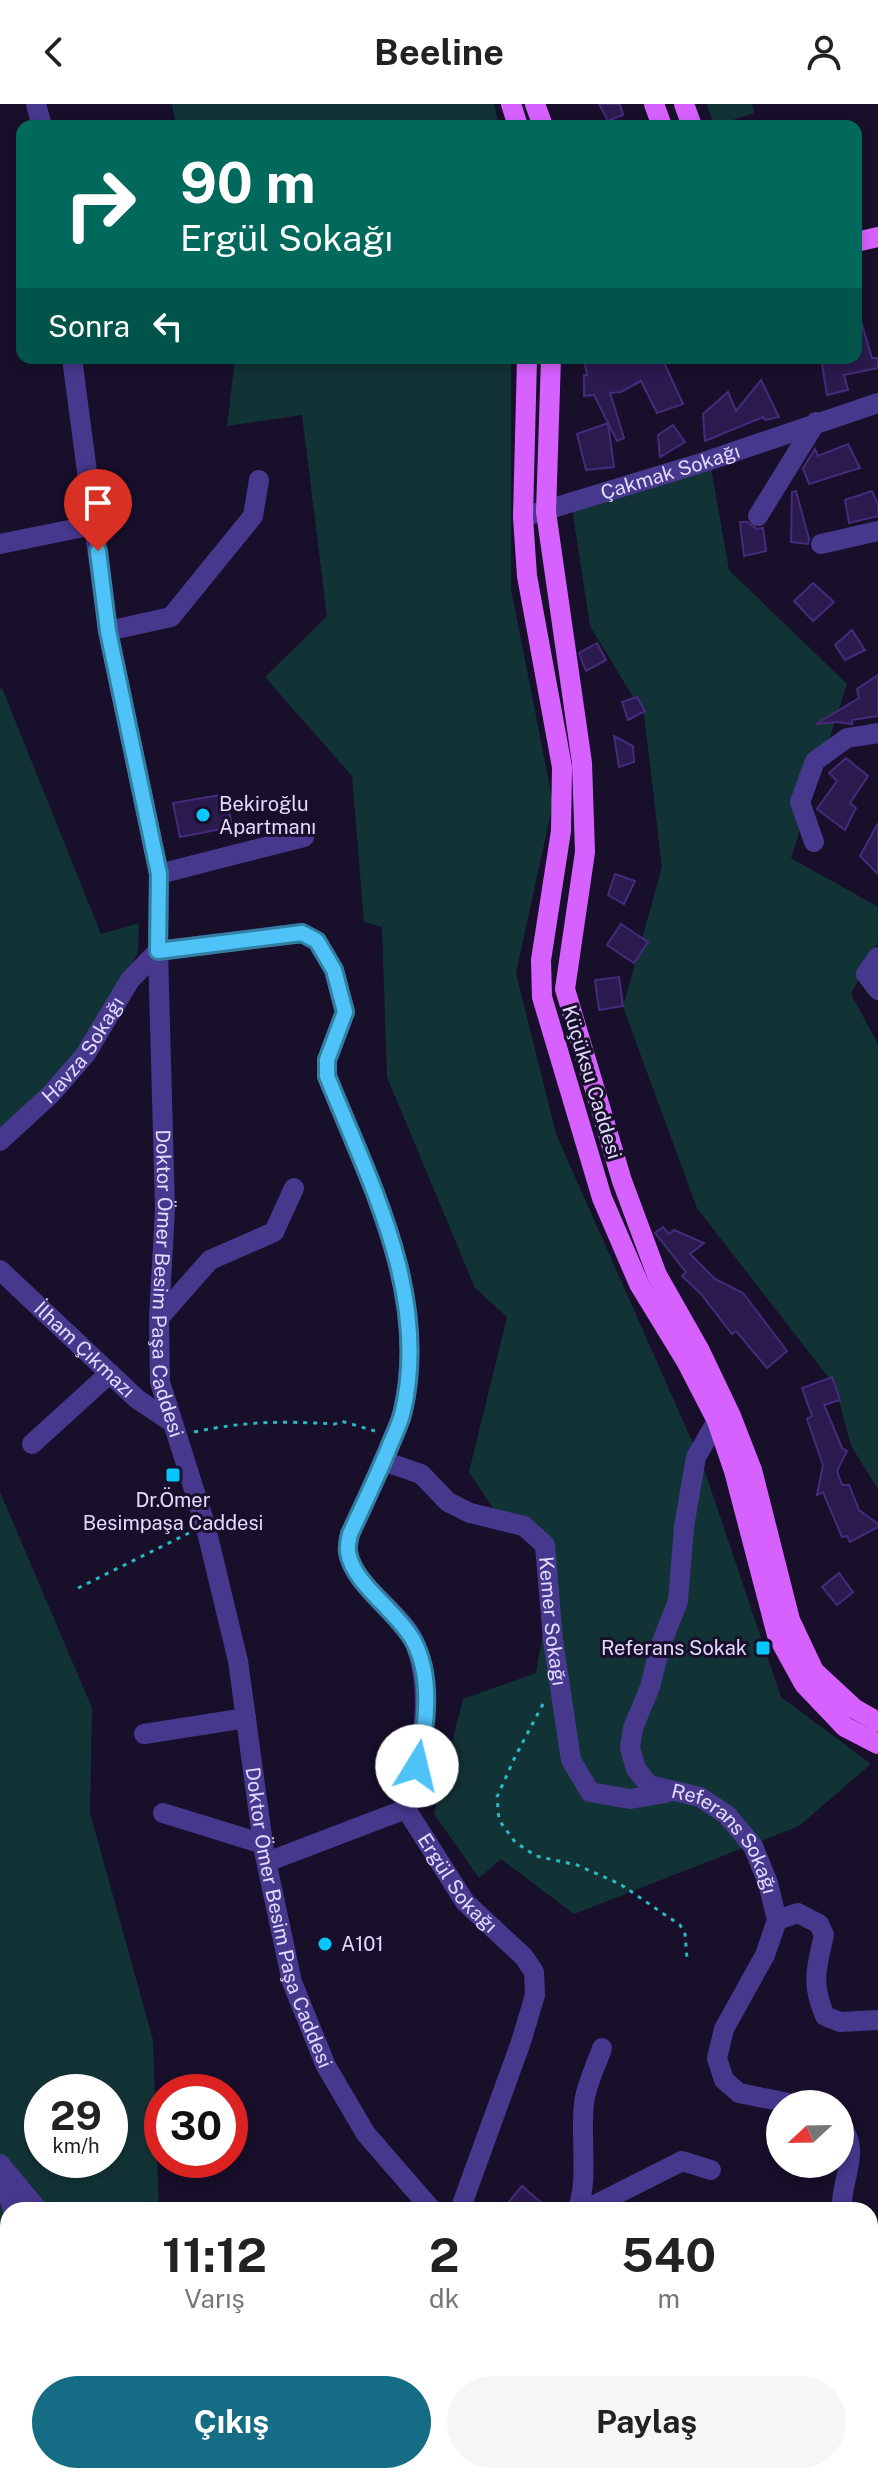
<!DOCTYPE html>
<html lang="tr">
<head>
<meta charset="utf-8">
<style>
	:root { --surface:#fff; --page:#f6f6f6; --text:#222; --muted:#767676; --accent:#156c85 }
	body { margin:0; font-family:"Public Sans",sans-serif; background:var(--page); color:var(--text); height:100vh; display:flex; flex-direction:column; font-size:30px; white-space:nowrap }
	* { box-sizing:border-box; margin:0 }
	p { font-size:26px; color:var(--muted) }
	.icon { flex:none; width:44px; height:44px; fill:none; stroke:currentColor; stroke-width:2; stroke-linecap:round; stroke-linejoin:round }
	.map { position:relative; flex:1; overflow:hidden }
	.sheet { position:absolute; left:0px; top:2098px; width:878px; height:282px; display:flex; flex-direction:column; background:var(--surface); border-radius:24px 24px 0 0; box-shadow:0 4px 12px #0003 }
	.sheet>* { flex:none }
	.guide { position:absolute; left:16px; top:16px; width:846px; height:244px; border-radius:16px; box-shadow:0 4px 12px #0003; background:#00695c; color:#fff; overflow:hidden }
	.needle { width:52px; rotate:248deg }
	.fabs { position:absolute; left:766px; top:1986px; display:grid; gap:16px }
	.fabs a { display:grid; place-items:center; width:88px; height:88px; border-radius:50%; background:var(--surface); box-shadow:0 4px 12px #0003; font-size:40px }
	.speed { position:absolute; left:24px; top:1970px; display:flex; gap:16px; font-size:40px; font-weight:700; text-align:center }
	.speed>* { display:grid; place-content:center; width:104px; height:104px; border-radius:50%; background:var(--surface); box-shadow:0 4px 12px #0003; line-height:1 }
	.speed small { font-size:20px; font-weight:400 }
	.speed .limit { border:12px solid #d22; background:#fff; color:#111 }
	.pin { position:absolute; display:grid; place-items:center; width:68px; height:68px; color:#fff; margin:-82px -34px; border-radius:50% 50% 50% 0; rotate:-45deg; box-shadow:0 0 8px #0007 }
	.pin .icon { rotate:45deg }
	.me { position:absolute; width:88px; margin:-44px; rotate:9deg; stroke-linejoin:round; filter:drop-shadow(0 0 6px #0008) }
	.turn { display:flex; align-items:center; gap:28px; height:168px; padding:0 32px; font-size:36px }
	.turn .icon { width:104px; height:104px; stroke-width:2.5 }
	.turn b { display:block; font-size:56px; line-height:68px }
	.then { display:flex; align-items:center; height:76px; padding:0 32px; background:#0003; gap:16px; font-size:30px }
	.eta { display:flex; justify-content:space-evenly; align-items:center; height:136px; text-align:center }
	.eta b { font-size:48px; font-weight:700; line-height:56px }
	.button { display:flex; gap:16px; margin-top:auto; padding:16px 32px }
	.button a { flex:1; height:92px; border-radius:48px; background:var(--accent); color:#fff; font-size:32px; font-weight:700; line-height:92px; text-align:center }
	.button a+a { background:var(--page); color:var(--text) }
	header { display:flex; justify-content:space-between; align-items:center; height:104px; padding:0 32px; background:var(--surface); font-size:36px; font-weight:700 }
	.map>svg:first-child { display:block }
	.green { fill:#123336; fill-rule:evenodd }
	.building { fill:#2b1a4e; stroke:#452b7b; stroke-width:2 }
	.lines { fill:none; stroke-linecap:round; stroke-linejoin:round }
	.path { stroke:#29bac4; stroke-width:3; stroke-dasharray:4 6; stroke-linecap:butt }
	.minor { stroke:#46388d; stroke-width:20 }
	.major { stroke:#d761ff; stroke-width:20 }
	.route-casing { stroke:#337fa1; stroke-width:20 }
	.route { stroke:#4fc3f7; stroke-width:14 }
	.poi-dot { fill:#06c7ff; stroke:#180f2b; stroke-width:3 }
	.labels { text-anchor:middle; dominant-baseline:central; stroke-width:6; stroke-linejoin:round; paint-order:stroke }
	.street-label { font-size:20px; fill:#e3daff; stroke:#180f2b }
	.poi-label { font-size:20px; fill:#e3daff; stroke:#180f2b; text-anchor:start }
</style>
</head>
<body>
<header><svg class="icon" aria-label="back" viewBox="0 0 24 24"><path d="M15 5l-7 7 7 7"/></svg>Beeline<svg class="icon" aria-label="person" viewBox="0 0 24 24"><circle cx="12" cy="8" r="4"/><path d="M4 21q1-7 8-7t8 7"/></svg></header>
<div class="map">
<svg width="878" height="2379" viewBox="0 0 878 2379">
	<rect width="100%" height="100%" fill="#180f2b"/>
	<!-- green -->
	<g class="green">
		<polygon points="172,0 494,0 499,22 176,22"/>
		<polygon points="706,0 752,0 754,9 715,22"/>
		<polygon points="235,254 511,254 511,485 553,699 516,869 556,1030 703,1362 781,1593 871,1660 799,1722 574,1810 501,1755 479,1774 434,1710 463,1595 536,1569 544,1522 539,1444 506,1424 469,1368 507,1213 475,1184 387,973 382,823 364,818 352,672 265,573 327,512 302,311 227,322"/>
		<polygon points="708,347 729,466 847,580 791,754 878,803 878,838 851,890 878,940 878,1385 851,1342 835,1282 697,1104 623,903 662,763 644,611 590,522 572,404"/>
		<polygon points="2,584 101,830 139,819 138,848 83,955 0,1042 0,585"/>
		<path d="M0 1388 92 1604 90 1709 153 1936 159 2106H8V2128L0 2154ZM42 1988H110V2056H42Z"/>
	</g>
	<!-- building -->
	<g class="building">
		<polygon points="599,0 620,0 623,11 608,17"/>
		<polygon points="856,214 860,214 872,254 878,254 878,264 844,271 848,286 827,291 821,254 856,254"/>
		<polygon points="584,254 662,254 683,300 657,309 641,277 621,288 610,289 624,334 617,337 594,291 584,292 584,271 587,271"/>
		<polygon points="761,276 779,313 765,316 763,313 705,337 703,310 728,288 736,307"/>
		<polygon points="608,319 614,363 586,366 577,330"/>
		<polygon points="673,321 685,338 660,353 658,331"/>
		<polygon points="848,340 860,364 809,380 803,364 815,345 818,352"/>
		<polygon points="796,387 809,435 808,440 791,438 792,388"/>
		<polygon points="872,387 878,400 878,412 849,419 845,396"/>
		<polygon points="740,418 747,418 757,425 763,424 766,447 744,452"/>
		<polygon points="813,479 834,498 813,517 794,497"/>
		<polygon points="852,526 865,546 845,556 835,541"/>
		<polygon points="597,539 606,556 586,567 579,549"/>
		<polygon points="878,571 878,612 852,616 852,620 837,618 816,620 859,594 857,585"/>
		<polygon points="637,593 645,607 628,616 622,598"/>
		<polygon points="614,632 633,642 634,658 619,663"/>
		<polygon points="846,654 868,672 850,699 856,704 845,726 817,705 837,677 829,669"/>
		<polygon points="226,690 232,723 180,733 173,699"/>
		<polygon points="878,719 878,770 860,752"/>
		<polygon points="615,770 635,777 624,800 608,791"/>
		<polygon points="621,820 648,838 634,859 607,841"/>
		<polygon points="619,873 623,902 599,906 595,876"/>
		<polygon points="663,1123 669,1130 674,1126 704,1139 690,1150 715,1175 743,1189 787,1247 767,1264 736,1227 732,1230 701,1190 682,1172 686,1168 655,1129"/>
		<polygon points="832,1273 840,1296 824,1301 842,1344 847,1347 837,1367 842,1381 849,1381 859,1406 878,1420 878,1423 850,1438 847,1432 842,1433 823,1388 817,1391 823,1361 807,1315 812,1312 802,1284"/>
		<polygon points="839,1469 853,1488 837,1501 822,1483"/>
		<polygon points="522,2082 550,2106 502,2106"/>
	</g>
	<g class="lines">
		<!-- path -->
		<g class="path">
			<path d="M194 1328C247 1317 281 1317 335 1320L341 1317 375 1327"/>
			<polyline points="78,1484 189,1429"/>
			<polyline points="543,1600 515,1653 497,1693 499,1716 515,1738 536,1752 577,1761 620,1780 680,1821 685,1830 687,1854"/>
			<polyline points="364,2379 370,2372"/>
		</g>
		<!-- minor -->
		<g class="minor">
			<polyline points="36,0 42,22"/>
			<path id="s1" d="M72 254 108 527 159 770 158 847 165 1105 159 1214 160 1278 205 1420 238 1557 264 1747 292 1878 326 1962 366 2030 432 2106"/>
			<polyline points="758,412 816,318"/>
			<path id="s2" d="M523 413 701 359 878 299"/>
			<polyline points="0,440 94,421"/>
			<polyline points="821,440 878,427"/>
			<polyline points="108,527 171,513 253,412 259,376"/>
			<polyline points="814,738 800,698 815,657 847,634 878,629"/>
			<polyline points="159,770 304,733"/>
			<path id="s3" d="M158 847 302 829 317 837 334 866 345 908 327 956V972C369 1077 430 1191 403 1306 400 1320 393 1333 388 1346 376 1374 363 1402 350 1430 349 1435 347 1443 348 1448 354 1484 403 1507 416 1542 435 1597 420 1650 406 1705L465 1798 524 1853 534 1868 535 1891 521 1938 460 2106"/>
			<polyline points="878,853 866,870 878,886"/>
			<path id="s4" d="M0 1037 51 990 85 951 130 876 158 847"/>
			<path id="s5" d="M0 1166 137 1295 173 1319"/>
			<polyline points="159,1214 210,1156 274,1128 294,1084"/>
			<path id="s6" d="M728 1313 717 1317 696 1353 684 1423 678 1497 660 1543 650 1583 633 1624 630 1644 636 1665 649 1681 700 1693 727 1711 753 1742 768 1779 777 1816 765 1851 724 1925 717 1954 724 1976 739 1989 794 2000"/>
			<polyline points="32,1340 110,1269"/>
			<path id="s7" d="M383 1357 421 1370 448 1398 470 1409 524 1422 545 1441 553 1536 571 1656 590 1688 630 1695 666 1689"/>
			<polyline points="144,1630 246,1614"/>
			<polyline points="163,1709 263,1740"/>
			<polyline points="267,1758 406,1705"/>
			<path d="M777 1816 798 1809 819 1820 824 1831C816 1866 811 1879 825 1912L840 1918 878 1916"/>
			<path d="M840 2023C863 2044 839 2080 842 2106"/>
			<polyline points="0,2060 38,2106"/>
			<polyline points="1,2068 13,2106"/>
			<path d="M577 2106C589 2080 580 2031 584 1999 586 1981 596 1962 602 1944"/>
			<polyline points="585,2106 682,2057 711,2066"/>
			<polyline points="870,2154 878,2163"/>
			<polyline points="0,2231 8,2217"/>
			<polyline points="870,2301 878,2291"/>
			<polyline points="0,2349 8,2343"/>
			<polyline points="203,2372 220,2379"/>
			<polyline points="453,2372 457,2379"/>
			<polyline points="585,2372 588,2379"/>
			<polyline points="639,2379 652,2372"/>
			<polyline points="808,2379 813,2372"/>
		</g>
		<!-- major -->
		<g class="major">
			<polyline points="511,0 518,22"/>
			<polyline points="535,0 543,22"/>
			<polyline points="654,0 662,22"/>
			<polyline points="684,0 692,22"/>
			<polyline points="856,138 878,133"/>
			<polyline points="527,254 523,413 527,472 562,663 561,727 541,856 542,893 602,1094 639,1180 686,1257 717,1317 734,1367 777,1531 804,1580 845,1623 878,1640"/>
			<polyline points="551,254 546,408 582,659 585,748 565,885 622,1077 657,1171 700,1247 731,1312 752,1366 790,1516 814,1567 855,1605 878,1618"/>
		</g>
	</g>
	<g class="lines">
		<defs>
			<path id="route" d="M98 447 108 527 159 770 158 847 302 829 317 837 334 866 345 908 327 956V972C369 1077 430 1190 403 1307 400 1320 393 1333 388 1346 376 1375 363 1402 350 1430 349 1435 347 1443 348 1448 353 1480 397 1507 413 1536 433 1572 427 1624 417 1662"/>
		</defs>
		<!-- route casing -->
		<use href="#route" class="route-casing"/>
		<!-- route -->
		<use href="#route" class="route"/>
	</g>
	<!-- markers -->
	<g class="poi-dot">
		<circle cx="203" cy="711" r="8"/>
		<rect x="165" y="1363" width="16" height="16" rx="4"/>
		<rect x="755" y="1536" width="16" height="16" rx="4"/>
		<circle cx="325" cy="1840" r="8"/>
	</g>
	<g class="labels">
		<!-- street labels -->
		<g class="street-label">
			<text stroke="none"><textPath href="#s2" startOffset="154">Çakmak Sokağı</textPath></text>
			<text stroke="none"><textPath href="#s4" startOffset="124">Havza Sokağı</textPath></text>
			<text transform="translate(592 978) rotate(73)">Küçüksu Caddesi</text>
			<text stroke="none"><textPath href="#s1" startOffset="934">Doktor Ömer Besim Paşa Caddesi</textPath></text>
			<text stroke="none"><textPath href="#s5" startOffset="116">İlham Çıkmazı</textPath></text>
			<text stroke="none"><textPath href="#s7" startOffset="264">Kemer Sokağı</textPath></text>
			<text stroke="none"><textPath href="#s6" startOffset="496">Referans Sokağı</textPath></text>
			<text stroke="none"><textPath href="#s3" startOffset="1182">Ergül Sokağı</textPath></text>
			<text stroke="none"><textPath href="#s1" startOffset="1584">Doktor Ömer Besim Paşa Caddesi</textPath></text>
		</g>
		<!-- poi labels -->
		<g class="poi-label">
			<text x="219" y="700">Bekiroğlu<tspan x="219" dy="23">Apartmanı</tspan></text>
			<text x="173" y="1396" text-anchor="middle">Dr.Ömer<tspan x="173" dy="23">Besimpaşa Caddesi</tspan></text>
			<text x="747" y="1544" text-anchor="end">Referans Sokak</text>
			<text x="341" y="1840">A101</text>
		</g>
	</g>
</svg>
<div class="fabs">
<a><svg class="needle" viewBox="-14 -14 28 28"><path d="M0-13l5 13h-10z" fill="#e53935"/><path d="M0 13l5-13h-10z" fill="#767676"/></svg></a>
</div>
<div class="speed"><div>29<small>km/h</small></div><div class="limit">30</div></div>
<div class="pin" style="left:98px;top:447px;background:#d93025"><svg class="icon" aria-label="arrive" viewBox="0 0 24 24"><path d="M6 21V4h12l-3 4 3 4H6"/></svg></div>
<svg class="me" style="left:417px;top:1662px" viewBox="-20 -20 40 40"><circle r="19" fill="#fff"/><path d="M0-13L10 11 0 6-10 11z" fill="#4fc3f7"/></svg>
<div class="guide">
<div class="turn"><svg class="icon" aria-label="right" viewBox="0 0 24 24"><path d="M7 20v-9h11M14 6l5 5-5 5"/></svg><div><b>90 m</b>Ergül Sokağı</div></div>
<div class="then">Sonra<svg class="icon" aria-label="left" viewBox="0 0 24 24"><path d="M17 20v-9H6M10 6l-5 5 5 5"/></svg></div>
</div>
<section class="sheet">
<div class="eta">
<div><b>11:12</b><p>Varış</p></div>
<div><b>2</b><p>dk</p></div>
<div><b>540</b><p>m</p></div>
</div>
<div class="button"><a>Çıkış</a><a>Paylaş</a></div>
</section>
</div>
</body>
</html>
